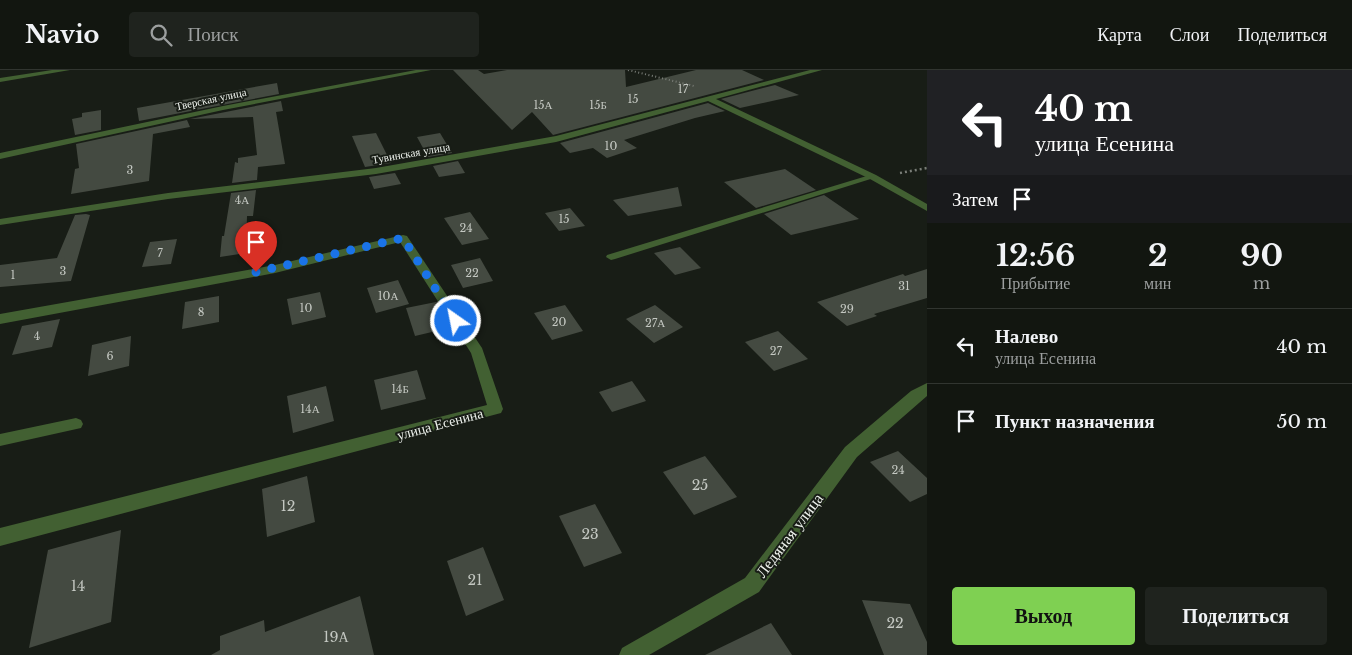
<!DOCTYPE html>
<html lang="ru">
<head>
<meta charset="utf-8">
<style>
	:root { --surface:#121610; --page:#1f231e; --text:#f1f3f6; --muted:#9c9f9f; --line:#313530; --accent:#7fd052 }
	body { margin:0; font-family:"Libre Baskerville",serif; background:var(--page); color:var(--text); height:100vh; display:flex; flex-direction:column; font-size:19px; white-space:nowrap }
	* { box-sizing:border-box; margin:0 }
	p { font-size:16px; color:var(--muted) }
	.icon { flex:none; width:28px; height:28px; fill:none; stroke:currentColor; stroke-width:2; stroke-linecap:round; stroke-linejoin:round }
	.map { position:relative; flex:1; overflow:hidden }
	.details { display:flex; flex-direction:column; background:var(--surface); width:425px }
	.details>* { flex:none }
	.guide { background:#202124; color:#fff; overflow:hidden }
	.pin { position:absolute; display:grid; place-items:center; width:42px; height:42px; color:#fff; margin:-51px -21px; border-radius:50% 50% 50% 0; rotate:-45deg; box-shadow:0 0 5px #0007 }
	.pin .icon { rotate:45deg }
	.me { position:absolute; width:55px; margin:-28px; rotate:327deg; stroke-linejoin:round; filter:drop-shadow(0 0 4px #0008) }
	.turn { display:flex; align-items:center; gap:18px; height:105px; padding:0 25px; font-size:22px }
	.turn .icon { width:65px; height:65px; stroke-width:2.5 }
	.turn b { display:block; font-size:35px; line-height:42px }
	.then { display:flex; align-items:center; height:48px; padding:0 25px; background:#0003; gap:10px; font-size:19px }
	.eta { display:flex; justify-content:space-evenly; align-items:center; height:85px; text-align:center }
	.eta b { font-size:30px; font-weight:700; line-height:35px }
	.action { display:flex; gap:10px; margin-top:auto; padding:10px 25px }
	.action a { flex:1; height:58px; border-radius:5px; background:var(--accent); color:#111; font-size:20px; font-weight:700; line-height:58px; text-align:center }
	.action a+a { background:var(--page); color:var(--text) }
	ul { padding:0; list-style:none }
	li { display:flex; align-items:center; gap:15px; height:75px; padding:0 25px; border-top:1px solid var(--line) }
	li div { flex:1 }
	li b { display:block; font-size:19px }
	li em { font-style:normal }
	header { display:flex; align-items:center; gap:30px; box-sizing:border-box; height:70px; padding:0 25px; background:var(--surface); border-bottom:1px solid var(--line) }
	header strong { font-size:24px }
	nav { display:flex; gap:28px; margin-inline-start:auto; font-size:18px }
	.search { width:350px; height:45px; background:var(--page); display:flex; align-items:center; gap:12px; box-sizing:border-box; padding:0 18px; border-radius:5px; color:var(--muted); font-size:19px }
	main { display:flex; flex:1; min-height:0 }
	.map>svg:first-child { display:block }
	.building { fill:#444a41 }
	.lines { fill:none; stroke-linecap:round; stroke-linejoin:round }
	.path-far1 { stroke:#7a7e78; stroke-width:2; stroke-dasharray:1 2.5; stroke-linecap:butt }
	.path { stroke:#7a7e78; stroke-width:2.5; stroke-dasharray:2 3; stroke-linecap:butt }
	.service { fill:#426032; fill-rule:evenodd }
	.minor { fill:#426032; fill-rule:evenodd }
	.route { stroke:#1a73e8; stroke-width:9; stroke-dasharray:0 16.2 }
	.labels { text-anchor:middle; dominant-baseline:central; stroke-width:4; stroke-linejoin:round; paint-order:stroke }
	.number-label { font-size:11px; fill:#c4c8c2 }
	.far-street-label { font-size:11px; fill:#eef2ed; stroke:#181d16 }
	.street-label { font-size:14px; fill:#eef2ed; stroke:#181d16 }
	.near-number-label { font-size:14px; fill:#c4c8c2 }
	.near-street-label { font-size:16px; fill:#eef2ed; stroke:#181d16 }
</style>
</head>
<body>
<header>
<strong>Navio</strong>
<div class="search"><svg class="icon" aria-label="search" viewBox="0 0 24 24"><circle cx="10" cy="10" r="6"/><path d="M15 15l6 6"/></svg>Поиск</div>
<nav><a>Карта</a><a>Слои</a><a>Поделиться</a></nav>
</header>
<main>
<div class="map">
<svg width="927" height="585" viewBox="0 0 927 585">
	<rect width="100%" height="100%" fill="#181d16"/>
	<!-- building -->
	<g class="building">
		<polygon points="453,0 478,0 484,4 507,0 625,0 626,17 696,0 742,0 764,10 553,65 532,42 512,60"/>
		<polygon points="277,13 279,24 139,51 137,38"/>
		<polygon points="775,15 799,25 740,38 721,29"/>
		<polygon points="281,31 283,41 276,42 285,94 258,97 257,110 232,113 235,92 238,93 238,88 257,85 253,47 190,49"/>
		<polygon points="708,33 725,41 695,48 624,70 637,78 607,88 593,78 570,83 560,73"/>
		<polygon points="101,40 101,60 75,65 72,49 82,47 82,43"/>
		<polygon points="187,50 190,57 153,64 149,111 71,124 75,99 79,98 76,74"/>
		<polygon points="376,63 391,93 365,97 352,66"/>
		<polygon points="440,63 452,83 428,87 417,67"/>
		<polygon points="458,91 465,103 439,107 433,96"/>
		<polygon points="785,99 816,120 756,138 724,112"/>
		<polygon points="395,103 401,114 374,119 369,107"/>
		<polygon points="678,117 682,136 628,146 613,130"/>
		<polygon points="256,120 253,146 247,146 246,183 220,187 222,166 224,166 231,123"/>
		<polygon points="824,125 859,149 791,165 764,144"/>
		<polygon points="570,138 585,156 559,161 545,143"/>
		<polygon points="470,142 489,169 462,175 444,148"/>
		<polygon points="86,144 90,145 71,211 0,217 0,195 57,188 75,145"/>
		<polygon points="177,169 171,194 142,197 150,172"/>
		<polygon points="680,177 701,198 675,205 654,183"/>
		<polygon points="480,188 493,211 463,218 451,195"/>
		<polygon points="927,199 927,228 874,244 877,246 847,256 817,232 903,204 905,206"/>
		<polygon points="398,210 409,234 376,243 367,218"/>
		<polygon points="320,222 326,247 292,255 287,229"/>
		<polygon points="219,226 219,252 182,259 185,232"/>
		<polygon points="436,232 449,258 415,266 406,238"/>
		<polygon points="565,235 583,261 552,270 534,243"/>
		<polygon points="655,235 683,257 654,273 626,249"/>
		<polygon points="60,249 52,277 12,285 22,256"/>
		<polygon points="778,261 808,289 774,301 745,272"/>
		<polygon points="131,266 129,296 88,306 92,275"/>
		<polygon points="417,300 426,329 381,340 374,310"/>
		<polygon points="632,311 646,331 612,342 599,322"/>
		<polygon points="326,316 334,351 293,363 287,326"/>
		<polygon points="898,381 927,408 927,424 910,432 870,392"/>
		<polygon points="705,386 737,427 694,445 663,402"/>
		<polygon points="307,406 315,452 267,467 262,419"/>
		<polygon points="595,434 622,483 584,497 559,446"/>
		<polygon points="121,460 111,552 29,578 48,480"/>
		<polygon points="483,477 504,530 466,546 447,491"/>
		<polygon points="360,526 374,585 211,585 220,580 220,566 264,550 265,562"/>
		<polygon points="862,530 910,534 927,572 927,585 884,585"/>
		<polygon points="771,553 792,585 705,585"/>
	</g>
	<g class="lines">
		<!-- path-far1 -->
		<polyline class="path-far1" points="628,0 694,16"/>
		<!-- path -->
		<polyline class="path" points="900,103 927,98"/>
		<!-- service -->
		<g class="service">
			<polygon points="870,105 877,107 615,189 611,190 606,187 607,185"/>
			<polygon points="76,348 81,350 83,354 81,358 0,376 0,364"/>
		</g>
		<!-- minor -->
		<g class="minor">
			<polygon points="52,0 70,0 0,12 0,8"/>
			<polygon points="416,0 431,0 223,40 0,89 0,83 223,36"/>
			<polygon points="810,0 822,0 716,29 876,105 927,134 927,141 870,109 708,31 556,72 376,104 168,129 0,155 0,149 168,123 376,98 556,66"/>
			<polygon points="403,165 407,166 482,278 503,339 501,343 0,476 0,458 487,335 471,283 400,172 275,203 0,254 0,244 275,195"/>
			<polygon points="927,313 927,326 857,387 759,522 649,585 619,585 622,578 745,508 845,377 911,321"/>
		</g>
	</g>
	<g class="lines">
		<!-- route -->
		<polyline class="route" points="256,202 403,168 456,251"/>
	</g>
	<g class="labels">
		<!-- number labels -->
		<g class="number-label">
			<text x="683" y="19">17</text>
			<text x="633" y="29">15</text>
			<text x="543" y="35">15А</text>
			<text x="598" y="35">15Б</text>
			<text x="611" y="76">10</text>
			<text x="130" y="100">3</text>
			<text x="242" y="130">4А</text>
			<text x="564" y="149">15</text>
			<text x="466" y="158">24</text>
			<text x="160" y="183">7</text>
			<text x="63" y="201">3</text>
			<text x="472" y="203">22</text>
			<text x="13" y="205">1</text>
			<text x="904" y="216">31</text>
			<text x="388" y="226">10А</text>
			<text x="306" y="238">10</text>
			<text x="847" y="239">29</text>
			<text x="201" y="242">8</text>
			<text x="559" y="252">20</text>
			<text x="655" y="253">27А</text>
			<text x="37" y="266">4</text>
			<text x="776" y="281">27</text>
			<text x="110" y="286">6</text>
			<text x="400" y="319">14Б</text>
			<text x="310" y="339">14А</text>
			<text x="898" y="400">24</text>
		</g>
		<!-- far-street labels -->
		<g class="far-street-label">
			<text transform="translate(211 29) rotate(-12)">Тверская улица</text>
			<text transform="translate(411 83) rotate(-10)">Тувинская улица</text>
		</g>
		<!-- street labels -->
		<g class="street-label">
			<text transform="translate(440 354) rotate(-15)">улица Есенина</text>
		</g>
		<!-- near-number labels -->
		<g class="near-number-label">
			<text x="700" y="415">25</text>
			<text x="288" y="436">12</text>
			<text x="590" y="464">23</text>
			<text x="475" y="510">21</text>
			<text x="78" y="516">14</text>
			<text x="895" y="553">22</text>
			<text x="336" y="567">19А</text>
		</g>
		<!-- near-street labels -->
		<g class="near-street-label">
			<text transform="translate(789 465) rotate(-53)">Ледяная улица</text>
		</g>
	</g>
</svg>
<div class="pin" style="left:256px;top:202px;background:#d93025"><svg class="icon" aria-label="arrive" viewBox="0 0 24 24"><path d="M6 21V4h12l-3 4 3 4H6"/></svg></div>
<svg class="me" style="left:456px;top:251px" viewBox="-20 -20 40 40"><circle r="17" fill="#1a73e8" stroke="#fff" stroke-width="3"/><path d="M0-11L8 9 0 5-8 9z" fill="#fff"/></svg>
</div>
<section class="details">
<div class="guide">
<div class="turn"><svg class="icon" aria-label="left" viewBox="0 0 24 24"><path d="M17 20v-9H6M10 6l-5 5 5 5"/></svg><div><b>40 m</b>улица Есенина</div></div>
<div class="then">Затем<svg class="icon" aria-label="arrive" viewBox="0 0 24 24"><path d="M6 21V4h12l-3 4 3 4H6"/></svg></div>
</div>
<div class="eta">
<div><b>12:56</b><p>Прибытие</p></div>
<div><b>2</b><p>мин</p></div>
<div><b>90</b><p>m</p></div>
</div>
<ul>
<li><svg class="icon" aria-label="left" viewBox="0 0 24 24"><path d="M17 20v-9H6M10 6l-5 5 5 5"/></svg><div><b>Налево</b><p>улица Есенина</p></div><em>40 m</em></li>
<li><svg class="icon" aria-label="arrive" viewBox="0 0 24 24"><path d="M6 21V4h12l-3 4 3 4H6"/></svg><div><b>Пункт назначения</b></div><em>50 m</em></li>
</ul>
<div class="action"><a>Выход</a><a>Поделиться</a></div>
</section>
</main>
</body>
</html>
